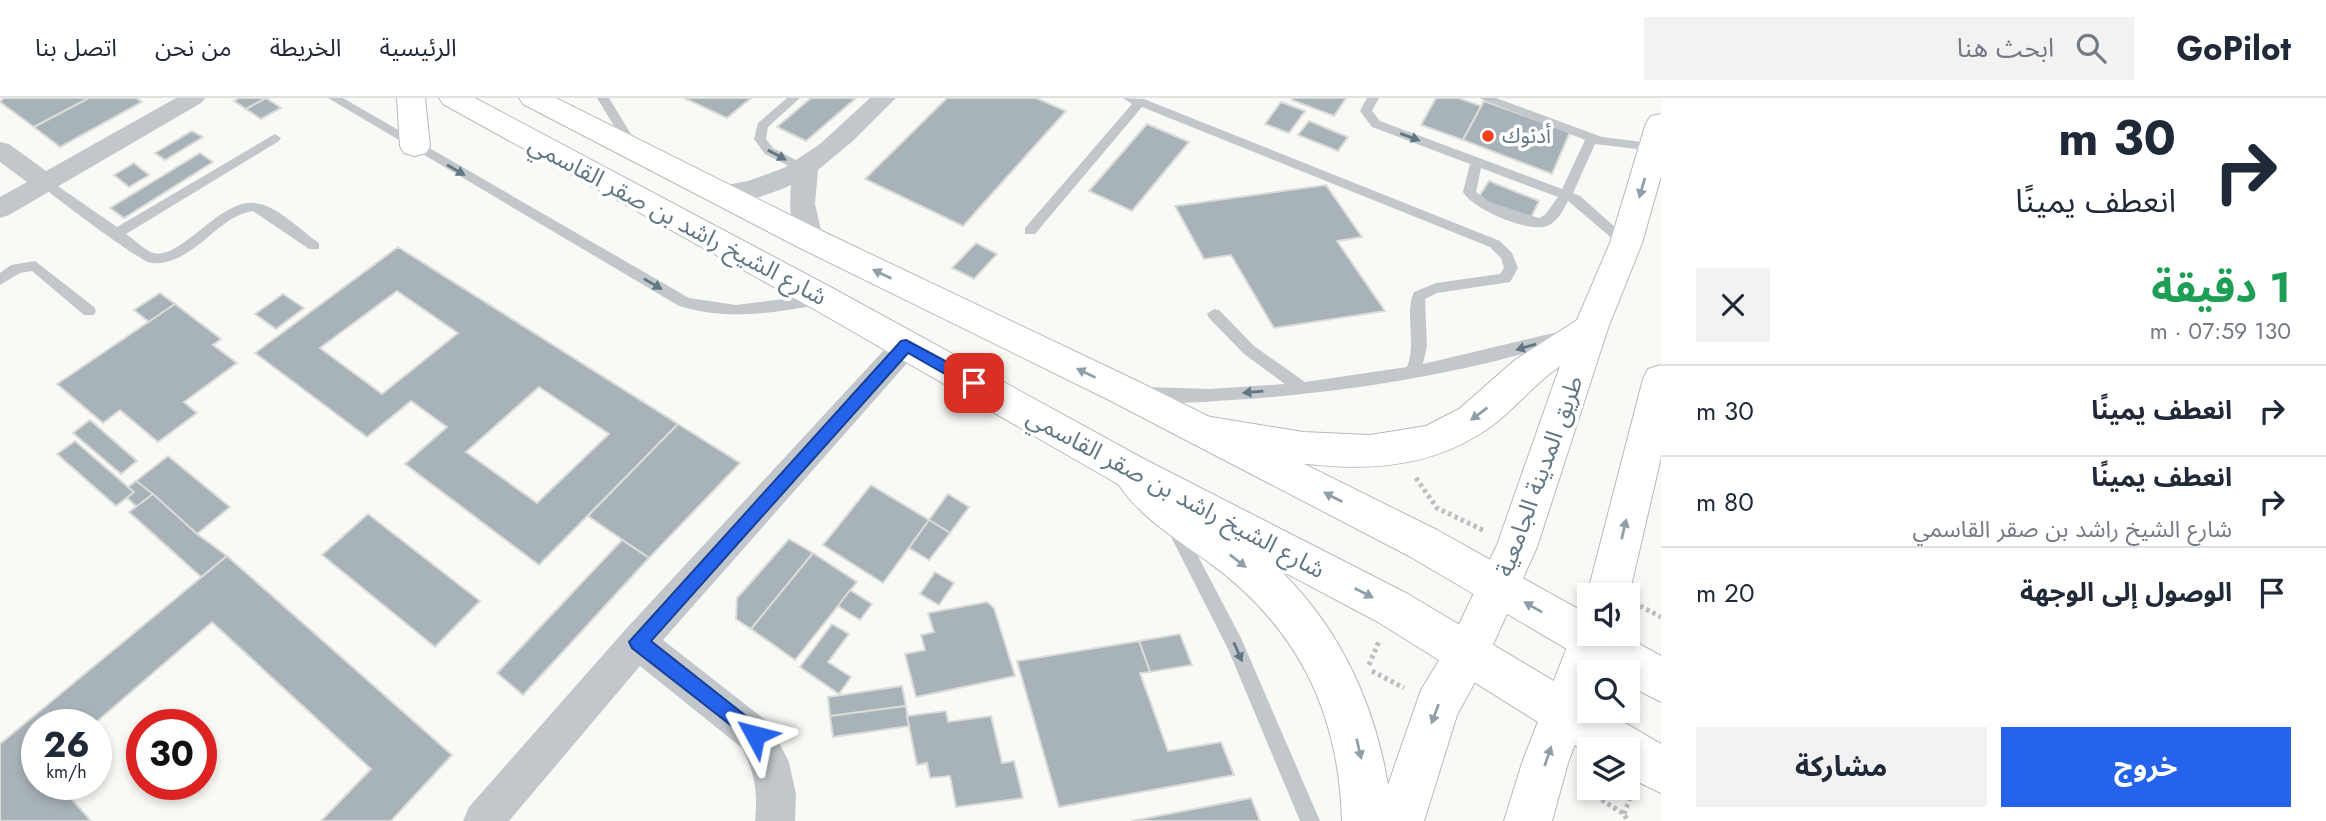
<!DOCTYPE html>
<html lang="ar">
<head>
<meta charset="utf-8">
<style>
	:root { --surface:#fff; --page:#f2f2f3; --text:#1f2937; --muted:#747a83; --line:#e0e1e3; --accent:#2563eb }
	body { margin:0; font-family:Jost,"Noto Sans Arabic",sans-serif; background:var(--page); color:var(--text); direction:rtl; height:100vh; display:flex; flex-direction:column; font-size:26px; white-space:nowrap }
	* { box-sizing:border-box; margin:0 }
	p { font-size:23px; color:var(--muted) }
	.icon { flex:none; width:38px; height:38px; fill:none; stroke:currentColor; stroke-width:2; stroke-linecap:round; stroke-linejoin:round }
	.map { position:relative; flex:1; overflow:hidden; direction:ltr }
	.panel { display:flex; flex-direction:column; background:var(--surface); width:665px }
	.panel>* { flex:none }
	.top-card { background:#fff; color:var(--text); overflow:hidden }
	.buttons { position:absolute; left:1577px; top:485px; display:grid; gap:14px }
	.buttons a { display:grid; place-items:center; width:63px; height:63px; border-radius:0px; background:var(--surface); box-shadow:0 4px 10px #0003; font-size:35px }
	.speed { position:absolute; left:21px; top:611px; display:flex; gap:14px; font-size:35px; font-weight:700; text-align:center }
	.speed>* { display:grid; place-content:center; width:91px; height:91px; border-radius:50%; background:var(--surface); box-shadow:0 4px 10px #0003; line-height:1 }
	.speed small { font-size:18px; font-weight:400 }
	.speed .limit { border:10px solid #d22; background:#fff; color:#111 }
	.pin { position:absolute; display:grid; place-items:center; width:60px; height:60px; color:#fff; margin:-30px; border-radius:14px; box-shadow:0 4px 10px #0006 }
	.me { position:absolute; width:77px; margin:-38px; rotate:308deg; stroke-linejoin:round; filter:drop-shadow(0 0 5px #0008) }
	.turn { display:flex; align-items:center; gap:24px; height:147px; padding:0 35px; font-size:32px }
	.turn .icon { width:91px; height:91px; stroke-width:2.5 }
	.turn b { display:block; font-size:49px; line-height:60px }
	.round { display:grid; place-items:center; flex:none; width:74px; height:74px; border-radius:0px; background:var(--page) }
	.head { display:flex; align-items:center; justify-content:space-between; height:119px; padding:0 35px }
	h1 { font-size:42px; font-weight:700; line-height:52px; color:#1e9e55 }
	.button { display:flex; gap:14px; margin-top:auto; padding:14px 35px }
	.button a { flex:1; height:80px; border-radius:0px; background:var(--accent); color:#fff; font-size:28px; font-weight:700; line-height:80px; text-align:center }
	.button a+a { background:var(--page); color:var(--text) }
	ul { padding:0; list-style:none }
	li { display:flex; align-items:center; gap:21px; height:91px; padding:0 35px; border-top:2px solid var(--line) }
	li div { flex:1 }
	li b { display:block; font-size:26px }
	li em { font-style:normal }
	header { display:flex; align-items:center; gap:42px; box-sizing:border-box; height:98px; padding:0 35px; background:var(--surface); border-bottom:2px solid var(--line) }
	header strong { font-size:33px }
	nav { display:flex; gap:38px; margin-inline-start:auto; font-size:24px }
	.search { width:490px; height:63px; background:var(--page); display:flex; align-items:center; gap:18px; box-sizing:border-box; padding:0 24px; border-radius:0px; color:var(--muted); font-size:26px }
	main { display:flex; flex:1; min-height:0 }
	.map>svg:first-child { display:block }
	.building { fill:#a8b3b9; stroke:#dbdbd8; stroke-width:2; fill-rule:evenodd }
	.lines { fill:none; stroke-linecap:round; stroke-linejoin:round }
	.secondary-casing { stroke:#b3bbbf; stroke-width:2 }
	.primary-casing { stroke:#b4bbbf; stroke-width:2 }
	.path { stroke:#bbbfc2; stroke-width:5; stroke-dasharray:3.5 3.5; stroke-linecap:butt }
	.service { fill:#c1c7ca; fill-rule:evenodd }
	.minor { fill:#c1c7ca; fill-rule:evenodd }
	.secondary { fill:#fff; fill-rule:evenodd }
	.primary { fill:#fff; fill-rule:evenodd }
	.oneway { fill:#617784 }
	.oneway2 { fill:#90a0a9 }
	.route { fill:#2563eb; stroke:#184099; stroke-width:2 }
	.poi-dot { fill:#f23f1d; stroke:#fff; stroke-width:2.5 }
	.labels { text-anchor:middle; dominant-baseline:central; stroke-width:7; stroke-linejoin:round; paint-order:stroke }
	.far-poi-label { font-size:21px; fill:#617784; stroke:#fff; text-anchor:start }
	.street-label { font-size:24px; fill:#617784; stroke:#fff }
</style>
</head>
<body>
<header>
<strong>GoPilot</strong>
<div class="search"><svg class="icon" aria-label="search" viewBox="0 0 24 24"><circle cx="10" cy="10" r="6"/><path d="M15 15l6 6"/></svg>ابحث هنا</div>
<nav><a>الرئيسية</a><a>الخريطة</a><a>من نحن</a><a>اتصل بنا</a></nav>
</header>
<main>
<section class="panel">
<div class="top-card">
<div class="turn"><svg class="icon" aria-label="right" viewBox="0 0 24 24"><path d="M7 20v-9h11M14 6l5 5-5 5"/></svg><div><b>30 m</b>انعطف يمينًا</div></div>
</div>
<div class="head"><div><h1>1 دقيقة</h1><p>130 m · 07:59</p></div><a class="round"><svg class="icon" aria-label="close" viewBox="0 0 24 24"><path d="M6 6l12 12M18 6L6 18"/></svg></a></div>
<ul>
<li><svg class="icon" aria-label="right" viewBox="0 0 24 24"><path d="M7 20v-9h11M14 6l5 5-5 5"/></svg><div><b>انعطف يمينًا</b></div><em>30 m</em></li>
<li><svg class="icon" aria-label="right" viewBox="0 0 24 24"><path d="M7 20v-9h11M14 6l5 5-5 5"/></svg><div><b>انعطف يمينًا</b><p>شارع الشيخ راشد بن صقر القاسمي</p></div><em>80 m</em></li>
<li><svg class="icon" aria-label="arrive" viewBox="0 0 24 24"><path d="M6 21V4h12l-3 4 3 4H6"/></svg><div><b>الوصول إلى الوجهة</b></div><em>20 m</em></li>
</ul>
<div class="button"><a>خروج</a><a>مشاركة</a></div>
</section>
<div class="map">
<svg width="1661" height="723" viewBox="0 0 1661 723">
	<rect width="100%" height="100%" fill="#f9f9f6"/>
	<!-- building -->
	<g class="building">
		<polygon points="4,0 89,0 34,29 0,4"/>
		<polygon points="89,0 136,0 142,4 60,49 34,29"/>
		<polygon points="239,0 266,0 246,11 234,3"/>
		<polygon points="266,0 281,10 261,21 246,11"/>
		<polygon points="684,0 751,0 727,20"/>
		<polygon points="811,0 856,0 806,43 777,29"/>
		<polygon points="947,0 1036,0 1066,13 963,128 865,81"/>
		<polygon points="1293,0 1346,0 1334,18 1292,2"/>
		<polygon points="1436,0 1458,0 1481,8 1463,42 1421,27"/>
		<polygon points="1484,3 1570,34 1552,76 1463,42"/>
		<polygon points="1281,4 1305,13 1289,35 1265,26"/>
		<polygon points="1309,23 1348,39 1338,53 1298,37"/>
		<polygon points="1147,26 1189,44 1132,113 1089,93"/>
		<polygon points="192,33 203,39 165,62 155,55"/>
		<polygon points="200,55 213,64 124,120 110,110"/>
		<polygon points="134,65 149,77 129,89 114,77"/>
		<polygon points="1489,83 1539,103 1530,122 1487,106 1480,97"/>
		<polygon points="1326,87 1362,139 1337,143 1385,213 1274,230 1231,157 1204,161 1175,108"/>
		<polygon points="976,145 997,156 974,181 952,170"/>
		<path d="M398 149 678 326 539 467 405 366 447 329 411 303 367 339 255 255ZM397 193 458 235 382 296 320 250ZM539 289 609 336 537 405 466 354Z"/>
		<polygon points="160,195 175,206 149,224 134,212"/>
		<polygon points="283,196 304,210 276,231 255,216"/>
		<polygon points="175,206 221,241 213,247 237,265 184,304 197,315 158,344 120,312 103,325 57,286"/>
		<polygon points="90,322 137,363 121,376 73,335"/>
		<polygon points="678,326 740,365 649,460 588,418"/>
		<polygon points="75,343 128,389 134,394 116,408 57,356"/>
		<polygon points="168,358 230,409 197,436 136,383"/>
		<polygon points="136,383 153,396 137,409 127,400 134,394 128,389"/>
		<polygon points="871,387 929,422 883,485 823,447"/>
		<polygon points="153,396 197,436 227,458 201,479 129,414"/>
		<polygon points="948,396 969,409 950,435 929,422"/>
		<polygon points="368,416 480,503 435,549 322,457"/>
		<polygon points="929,422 950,435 929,462 909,450"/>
		<polygon points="789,441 813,455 751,531 736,521 737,500"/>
		<polygon points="622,442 649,460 523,597 497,575"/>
		<polygon points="813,455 857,484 795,562 751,531"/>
		<polygon points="227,458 452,657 391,723 321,723 371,671 212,524 94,626 37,626 37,686 58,686 91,723 0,723 0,646"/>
		<polygon points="935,474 954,485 939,507 920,496"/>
		<polygon points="850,492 872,506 860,522 838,508"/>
		<polygon points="987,504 994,510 1015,578 916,599 905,556 925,552 921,537 934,534 928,515"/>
		<polygon points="832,526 849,536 828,564 851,579 839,596 800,569"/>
		<polygon points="1180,536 1192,567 1150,574 1139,543"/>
		<polygon points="1139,543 1150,574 1140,575 1168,653 1221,644 1234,677 1059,709 1017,563"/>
		<polygon points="902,588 906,608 830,618 828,599"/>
		<polygon points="906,608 909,628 833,639 830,618"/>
		<polygon points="946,613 948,624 991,618 1002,665 1014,663 1023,700 956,709 950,678 930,680 927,665 917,667 907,618"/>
		<polygon points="1251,700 1260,723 1132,723"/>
	</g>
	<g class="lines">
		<defs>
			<g id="secondary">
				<polygon points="397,0 425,0 430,48 426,55 415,58 404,55 400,48"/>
				<polygon points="439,0 475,0 836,192 1144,361 1408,496 1589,604 1589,612 1603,612 1661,646 1661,695 1628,679 1628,651 1589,651 1589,656 1378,524 1116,385 812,210 443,6"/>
				<polygon points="519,0 556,0 822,133 1135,282 1437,432 1589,517 1589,536 1621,536 1661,558 1661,604 1628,587 1628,574 1606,574 1409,458 1109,302 798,149 523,6"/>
			</g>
			<g id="primary">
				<path d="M1661 16V78L1642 145 1608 230 1537 449 1482 571 1457 617 1424 723H1342C1339 613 1297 528 1207 463 1172 438 1130 413 1111 373L1116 361C1148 350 1158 380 1180 398 1209 421 1243 439 1271 464 1336 522 1374 602 1388 687L1421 592 1452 541 1497 447 1560 268C1531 288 1509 319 1478 337 1395 389 1295 365 1205 350L1192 345 1186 334 1192 323 1205 318 1303 334 1370 337 1426 328 1459 311 1515 262 1577 222 1610 145 1646 25 1651 18Z"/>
				<polygon points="1661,267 1661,359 1629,497 1628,501 1628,497 1589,497 1589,502 1587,497 1643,281 1648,271"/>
				<polygon points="1589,518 1589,536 1616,536 1602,574 1589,574 1589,609 1568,665 1552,723 1504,723 1522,665 1572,536 1579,522"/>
			</g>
		</defs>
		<!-- secondary casing -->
		<use href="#secondary" class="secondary-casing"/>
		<!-- primary casing -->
		<use href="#primary" class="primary-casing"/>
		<!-- path -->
		<g class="path">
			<polyline points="1416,380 1437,410 1485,433"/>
			<polyline points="1640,508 1661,519"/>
			<polyline points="1369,567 1379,543"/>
			<polyline points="1372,573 1404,590"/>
			<polyline points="1578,687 1624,716 1628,723"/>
			<polyline points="1624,716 1631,697"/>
		</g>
		<!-- service -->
		<g class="service">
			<path d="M328 0H343L689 200 736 207 823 196 830 201 823 206C773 215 728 223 679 208Z"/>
			<polygon points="597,0 609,0 640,51 638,54 630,54"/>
			<polygon points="787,0 800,0 768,29 766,41 773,50 809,69 809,75 805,76 765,56 754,41 758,25"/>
			<path d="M1123 0 1144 1 1500 143 1512 155 1518 170 1510 184 1437 195 1425 201 1427 248 1423 266 1562 233 1569 239 1567 243C1459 277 1344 295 1231 302 1203 304 1168 308 1141 299L1138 295 1141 291 1146 289 1210 291 1285 286 1244 256 1209 220 1207 216 1214 211 1219 212 1254 248 1305 284 1407 269C1417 244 1404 215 1414 194L1436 185 1500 176 1504 170 1501 160 1490 149 1142 9 1035 136H1025V130L1132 6Z"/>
			<path d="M1367 0H1379L1372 13 1380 23 1562 91 1585 42 1479 0H1496L1602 39 1658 46V52L1654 53 1595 46 1573 95 1580 98 1633 145 1626 150 1621 148 1568 103C1563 113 1557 124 1547 128 1527 135 1473 111 1463 94L1470 66 1372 29 1360 13ZM1481 70 1558 99 1545 117 1539 120 1490 104 1476 94Z"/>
			<path d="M275 36 281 40 279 43 126 136C134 141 144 152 153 155 180 163 220 101 254 105 277 107 300 132 319 145V151H309L253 113C226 117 207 144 185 156 175 162 160 168 148 164 138 161 46 94 39 85L41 82H49L117 129Z"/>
			<polygon points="35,163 94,209 96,213 94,217 84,217 32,173 20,175 0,187 0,175 11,167"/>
			<polygon points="1173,420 1179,422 1241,540 1320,723 1300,723 1228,551 1165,427 1167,422"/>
		</g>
		<!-- minor -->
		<g class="minor">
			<polygon points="176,0 205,0 201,5 9,117 0,120 0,99 27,84 0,64 0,44 9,46 46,73"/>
			<path d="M870 0H896L854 42 818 72 815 106 823 141 819 148 810 150 801 148C790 130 789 107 791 87 769 97 735 109 711 102L707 96 711 90 748 83 784 70 820 46Z"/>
			<path d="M906 236 916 239 920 247 916 255 663 542 768 624 789 664 796 697 795 723H755C758 695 755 675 742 650L640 568 509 723H463L469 709 625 532 896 239Z"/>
		</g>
		<!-- secondary -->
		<use href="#secondary" class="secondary"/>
		<!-- primary -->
		<use href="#primary" class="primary"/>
	</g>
	<!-- one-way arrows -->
	<defs><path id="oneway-solid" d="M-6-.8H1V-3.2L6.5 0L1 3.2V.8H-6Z" transform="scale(1.75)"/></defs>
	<g class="oneway">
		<use href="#oneway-solid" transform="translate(1410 39) rotate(20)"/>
		<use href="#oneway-solid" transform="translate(777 57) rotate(29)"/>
		<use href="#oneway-solid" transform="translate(456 72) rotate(30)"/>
		<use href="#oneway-solid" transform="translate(653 186) rotate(30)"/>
		<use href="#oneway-solid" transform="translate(1526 249) rotate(164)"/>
		<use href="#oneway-solid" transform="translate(1253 294) rotate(175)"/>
		<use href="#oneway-solid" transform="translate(1238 554) rotate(66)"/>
	</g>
	<g class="oneway2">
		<use href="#oneway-solid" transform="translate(1642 90) rotate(106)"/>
		<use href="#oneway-solid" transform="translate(882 176) rotate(-154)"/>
		<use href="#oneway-solid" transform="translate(1086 275) rotate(-154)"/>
		<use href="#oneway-solid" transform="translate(1479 316) rotate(143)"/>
		<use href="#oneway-solid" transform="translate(1333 399) rotate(-153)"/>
		<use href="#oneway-solid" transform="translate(1624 431) rotate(-77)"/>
		<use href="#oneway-solid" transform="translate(1238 463) rotate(38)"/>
		<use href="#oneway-solid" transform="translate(1364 495) rotate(27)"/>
		<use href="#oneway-solid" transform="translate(1533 509) rotate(-150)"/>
		<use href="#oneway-solid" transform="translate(1435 616) rotate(110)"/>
		<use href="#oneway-solid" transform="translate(1359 651) rotate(77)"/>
		<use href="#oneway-solid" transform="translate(1548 658) rotate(-71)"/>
	</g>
	<!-- route -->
	<polygon class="route" points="906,242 979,281 981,285 979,289 968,289 908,255 651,543 761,630 764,637 761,643 755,646 632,550 629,544 901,243"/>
	<!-- markers -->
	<circle class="poi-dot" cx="1488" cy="38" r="7"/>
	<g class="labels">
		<!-- far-poi labels -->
		<g class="far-poi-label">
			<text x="1502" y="38">أدنوك</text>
		</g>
		<!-- street labels -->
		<g class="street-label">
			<text transform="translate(678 122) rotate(28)">شارع الشيخ راشد بن صقر القاسمي</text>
			<text transform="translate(1539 378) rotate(-70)">طريق المدينة الجامعية</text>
			<text transform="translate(1176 395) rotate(28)">شارع الشيخ راشد بن صقر القاسمي</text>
		</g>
	</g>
</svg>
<div class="buttons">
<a><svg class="icon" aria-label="sound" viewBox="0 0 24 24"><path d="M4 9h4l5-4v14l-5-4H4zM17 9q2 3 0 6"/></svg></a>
<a><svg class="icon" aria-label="search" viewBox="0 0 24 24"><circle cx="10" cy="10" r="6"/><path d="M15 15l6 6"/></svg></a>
<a><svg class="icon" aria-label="layers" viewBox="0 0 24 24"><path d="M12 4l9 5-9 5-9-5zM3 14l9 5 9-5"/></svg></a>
</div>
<div class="speed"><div>26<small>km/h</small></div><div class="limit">30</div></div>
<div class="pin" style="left:974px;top:285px;background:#d93025"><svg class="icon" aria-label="arrive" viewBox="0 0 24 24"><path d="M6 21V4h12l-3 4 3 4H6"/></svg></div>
<svg class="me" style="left:755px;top:637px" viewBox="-20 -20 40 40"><path d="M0-17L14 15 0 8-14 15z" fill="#2563eb" stroke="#fff" stroke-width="4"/></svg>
</div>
</main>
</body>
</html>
